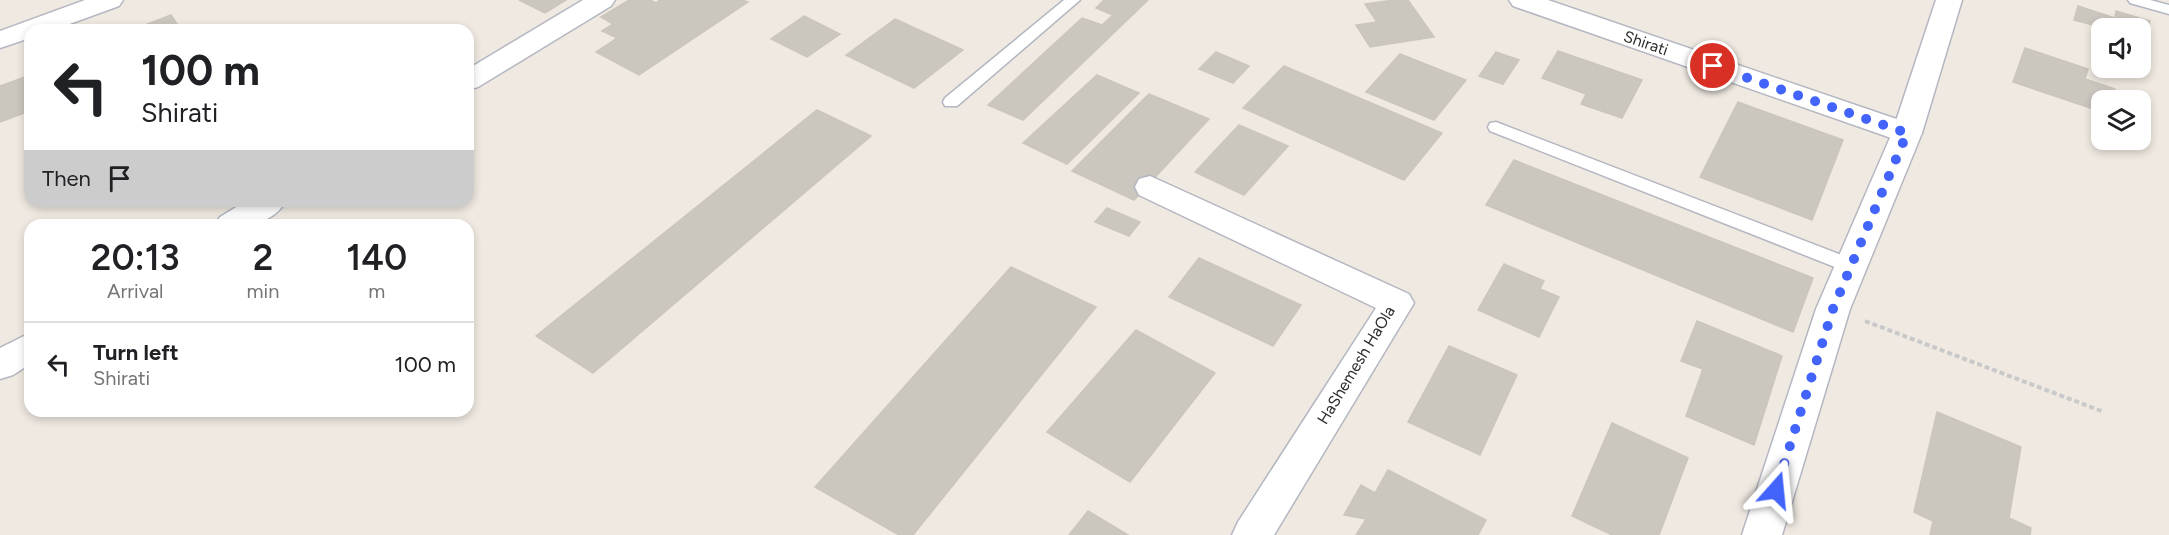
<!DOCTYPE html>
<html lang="en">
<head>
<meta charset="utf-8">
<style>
	:root { --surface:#fff; --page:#f6f6f6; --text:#202124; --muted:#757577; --line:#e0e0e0 }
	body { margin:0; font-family:Figtree,sans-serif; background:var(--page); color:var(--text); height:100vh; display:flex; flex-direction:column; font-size:22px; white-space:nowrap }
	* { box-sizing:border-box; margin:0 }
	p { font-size:20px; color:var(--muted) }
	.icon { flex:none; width:33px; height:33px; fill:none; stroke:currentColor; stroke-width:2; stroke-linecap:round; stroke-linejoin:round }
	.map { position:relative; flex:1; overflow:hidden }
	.drawer { position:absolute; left:24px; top:219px; width:450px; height:198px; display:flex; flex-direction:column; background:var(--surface); border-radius:18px; box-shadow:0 3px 9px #0003 }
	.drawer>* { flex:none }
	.guide { position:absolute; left:24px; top:24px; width:450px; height:183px; border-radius:18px; box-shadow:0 3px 9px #0003; background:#fff; color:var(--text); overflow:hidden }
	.buttons { position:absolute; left:2091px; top:18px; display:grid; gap:12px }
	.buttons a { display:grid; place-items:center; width:60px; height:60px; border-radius:12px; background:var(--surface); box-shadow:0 3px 9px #0003; font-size:30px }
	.pin { position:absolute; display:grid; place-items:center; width:51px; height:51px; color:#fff; margin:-26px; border:3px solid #fff; border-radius:50%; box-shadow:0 2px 6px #0007 }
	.me { position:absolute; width:66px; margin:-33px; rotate:18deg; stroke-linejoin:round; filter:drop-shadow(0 0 4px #0008) }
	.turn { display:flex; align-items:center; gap:21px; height:126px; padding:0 18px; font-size:27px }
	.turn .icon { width:78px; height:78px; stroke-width:2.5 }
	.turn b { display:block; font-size:42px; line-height:51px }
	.then { display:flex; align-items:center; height:57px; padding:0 18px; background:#0003; gap:12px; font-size:22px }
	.eta { display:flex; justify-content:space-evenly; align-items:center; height:102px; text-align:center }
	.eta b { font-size:36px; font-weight:600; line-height:42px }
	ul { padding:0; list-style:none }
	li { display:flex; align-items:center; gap:18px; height:84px; padding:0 18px; border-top:2px solid var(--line) }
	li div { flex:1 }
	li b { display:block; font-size:22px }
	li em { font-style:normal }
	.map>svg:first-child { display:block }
	.building { fill:#cbc7bf; stroke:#cbc5ba; stroke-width:1.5 }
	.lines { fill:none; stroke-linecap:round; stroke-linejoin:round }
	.service-casing { stroke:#b4b7c1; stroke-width:3 }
	.minor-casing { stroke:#b4b7c1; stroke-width:3 }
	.tertiary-casing { stroke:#b4b7c1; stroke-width:3 }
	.path { stroke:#c9c9c9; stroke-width:4; stroke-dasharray:5 3; stroke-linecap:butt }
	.service { fill:#fff; fill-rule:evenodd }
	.minor { fill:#fff; fill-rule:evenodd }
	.tertiary { fill:#fff; fill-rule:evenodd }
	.route { stroke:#4264fb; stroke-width:10; stroke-dasharray:0 18 }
	.labels { text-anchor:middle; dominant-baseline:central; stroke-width:4.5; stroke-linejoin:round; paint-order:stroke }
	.street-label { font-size:16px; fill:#2e2e2e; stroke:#fff }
</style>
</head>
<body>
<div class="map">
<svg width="2169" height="535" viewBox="0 0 2169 535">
	<rect width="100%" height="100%" fill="#efe9e1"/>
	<!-- building -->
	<g class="building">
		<polygon points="519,0 566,0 545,13"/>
		<polygon points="629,0 650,0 656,3 660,0 742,0 748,2 639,75 596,52 617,38 602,31 613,24 601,17"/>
		<polygon points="1104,0 1148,0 1023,120 988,105 1082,18 1102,25 1113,15 1096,8"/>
		<polygon points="1394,0 1408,0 1434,37 1370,47 1356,25 1377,22 1365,4"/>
		<polygon points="2078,6 2115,18 2116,11 2150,21 2146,41 2140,40 2140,28 2104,28 2074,20"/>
		<polygon points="171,15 181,30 132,30"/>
		<polygon points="804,16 840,34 807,57 771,39"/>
		<polygon points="895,19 963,50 914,88 846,55"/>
		<polygon points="2025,48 2088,69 2085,79 2115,89 2112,100 2102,100 2102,112 2013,82"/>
		<polygon points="1558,51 1642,80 1622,118 1581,104 1586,94 1542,78"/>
		<polygon points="1216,52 1249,66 1233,83 1199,69"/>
		<polygon points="1496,52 1519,60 1503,84 1479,76"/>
		<polygon points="1400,54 1466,80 1434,120 1366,92"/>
		<polygon points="1284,66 1442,133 1404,180 1243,108"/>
		<polygon points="30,75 30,111 0,122 0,86"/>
		<polygon points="1097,75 1139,93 1067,164 1023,143"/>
		<polygon points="1149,94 1209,119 1134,200 1072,171"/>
		<polygon points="1738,102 1843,140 1812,220 1700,177"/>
		<polygon points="817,110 871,136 593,373 536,336"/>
		<polygon points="1239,125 1288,146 1244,195 1195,172"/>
		<polygon points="1514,160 1813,278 1793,332 1486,205"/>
		<polygon points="1107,208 1140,222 1129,236 1095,222"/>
		<polygon points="1199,258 1301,305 1273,346 1169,297"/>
		<polygon points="1504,264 1544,281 1540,289 1559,297 1539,337 1478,310"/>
		<polygon points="1011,267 1096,307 913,535 899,535 815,487"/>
		<polygon points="1697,321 1782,356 1754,445 1686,416 1703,369 1681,361"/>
		<polygon points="1136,330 1215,373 1130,482 1047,432"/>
		<polygon points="1449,346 1517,375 1480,455 1408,422"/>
		<polygon points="1937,412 2021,447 2009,518 2031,528 2030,535 1930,535 1933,521 1914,512"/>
		<polygon points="1612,423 1688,458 1659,535 1612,535 1572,516"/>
		<polygon points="1388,470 1486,520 1478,535 1356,535 1366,519 1344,515 1361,485 1375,493"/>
		<polygon points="1088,511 1128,535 1069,535"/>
	</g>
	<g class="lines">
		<defs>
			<g id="service">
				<polygon points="1064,0 1080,0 957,106 945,106 943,102 945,98"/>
				<polygon points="2128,0 2150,0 2169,5 2169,14 2130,3"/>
				<polygon points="1496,122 1857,261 1860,266 1857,271 1851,273 1845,271 1490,131 1488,127 1490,123"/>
			</g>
			<g id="minor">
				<polygon points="85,0 123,0 119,6 53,30 30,30 30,38 0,48 0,31"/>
				<polygon points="583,0 615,0 611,6 478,87 468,90 468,69"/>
				<polygon points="1509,0 1548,0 1917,126 1922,133 1917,140 1907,143 1897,140 1513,6"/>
				<polygon points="1150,176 1409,294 1414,303 1274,535 1232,535 1238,522 1376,308 1139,195 1135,187 1139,179"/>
				<path d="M246 201H286C270 228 242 225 215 225L220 217Z"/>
				<polygon points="30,333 30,364 13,375 0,379 0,348"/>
			</g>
			<polygon id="tertiary" points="1936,0 1962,0 1922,133 1850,309 1782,535 1742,535 1816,309 1892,133"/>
		</defs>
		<!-- service casing -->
		<use href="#service" class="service-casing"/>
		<!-- minor casing -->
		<use href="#minor" class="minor-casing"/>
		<!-- tertiary casing -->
		<use href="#tertiary" class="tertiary-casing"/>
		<!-- path -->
		<polyline class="path" points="1865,321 2104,412"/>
		<!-- service -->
		<use href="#service" class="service"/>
		<!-- minor -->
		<use href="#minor" class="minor"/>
		<!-- tertiary -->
		<use href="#tertiary" class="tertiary"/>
	</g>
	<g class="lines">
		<!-- route -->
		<polyline class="route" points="1713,66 1907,133 1833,309 1776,490"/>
	</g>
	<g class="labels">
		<!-- street labels -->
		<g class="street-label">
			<text transform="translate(1646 43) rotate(19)">Shirati</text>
			<text transform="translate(1356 365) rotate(-59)">HaShemesh HaOla</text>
		</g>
	</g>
</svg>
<div class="buttons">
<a><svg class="icon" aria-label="sound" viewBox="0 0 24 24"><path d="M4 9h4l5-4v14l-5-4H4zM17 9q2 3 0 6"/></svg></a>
<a><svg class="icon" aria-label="layers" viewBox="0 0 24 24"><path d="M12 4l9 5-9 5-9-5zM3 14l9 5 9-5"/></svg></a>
</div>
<div class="pin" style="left:1713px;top:66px;background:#d93025"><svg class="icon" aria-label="arrive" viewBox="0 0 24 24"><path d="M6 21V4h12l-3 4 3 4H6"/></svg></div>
<svg class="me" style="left:1776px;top:490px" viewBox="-20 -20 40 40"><path d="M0-17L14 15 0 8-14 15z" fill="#4264fb" stroke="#fff" stroke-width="4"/></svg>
<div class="guide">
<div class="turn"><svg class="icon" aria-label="left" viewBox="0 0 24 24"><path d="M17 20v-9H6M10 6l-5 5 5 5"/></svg><div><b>100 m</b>Shirati</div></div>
<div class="then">Then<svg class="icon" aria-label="arrive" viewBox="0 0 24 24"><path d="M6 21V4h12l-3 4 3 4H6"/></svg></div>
</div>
<section class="drawer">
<div class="eta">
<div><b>20:13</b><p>Arrival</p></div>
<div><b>2</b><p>min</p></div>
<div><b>140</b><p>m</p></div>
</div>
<ul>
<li><svg class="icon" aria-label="left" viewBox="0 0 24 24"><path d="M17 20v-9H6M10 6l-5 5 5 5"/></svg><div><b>Turn left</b><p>Shirati</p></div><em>100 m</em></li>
</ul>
</section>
</div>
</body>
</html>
